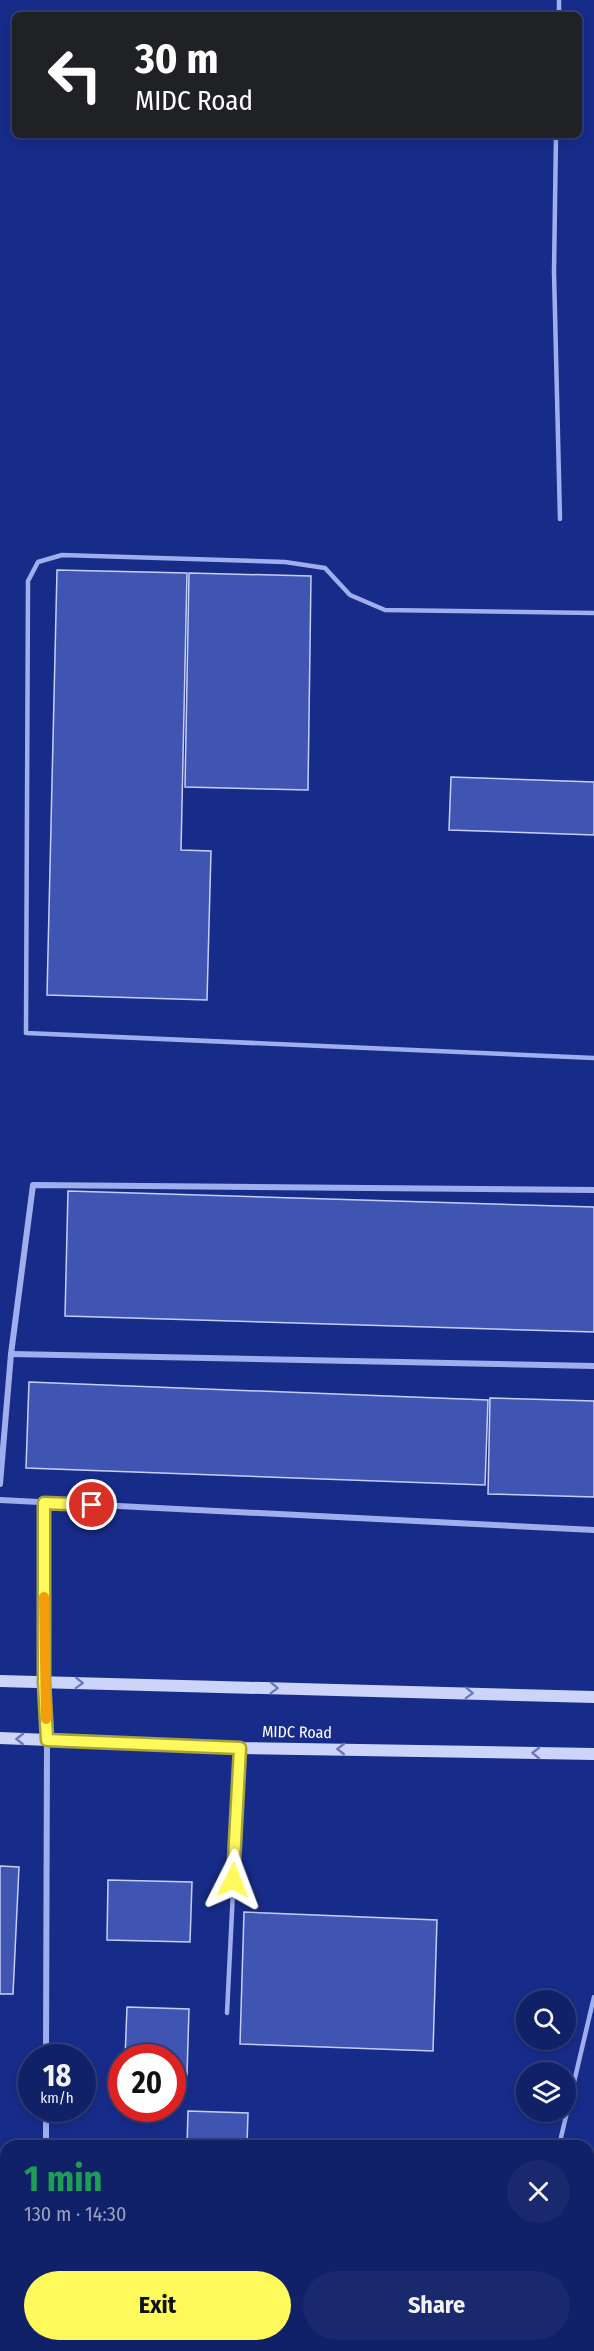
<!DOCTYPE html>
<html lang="en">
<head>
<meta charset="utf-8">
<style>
	:root { --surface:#112167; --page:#1a296d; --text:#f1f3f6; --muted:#9ca3c0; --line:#303e7b; --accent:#fffa5c }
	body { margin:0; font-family:"Fira Sans Condensed",sans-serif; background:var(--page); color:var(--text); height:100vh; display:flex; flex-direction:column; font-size:22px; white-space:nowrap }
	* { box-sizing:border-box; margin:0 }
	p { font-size:20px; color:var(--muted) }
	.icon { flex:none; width:33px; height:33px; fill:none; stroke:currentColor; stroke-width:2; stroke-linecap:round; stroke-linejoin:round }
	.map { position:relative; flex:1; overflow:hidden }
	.details { position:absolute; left:0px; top:2140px; width:594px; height:212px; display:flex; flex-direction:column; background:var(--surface); border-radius:18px 18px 0 0; box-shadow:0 3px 9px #0003,0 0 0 2px var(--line) }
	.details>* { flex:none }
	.guide { position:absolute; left:12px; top:12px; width:570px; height:126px; border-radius:9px; box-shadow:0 3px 9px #0003,0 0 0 2px var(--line); background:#202124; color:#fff; overflow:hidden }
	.controls { position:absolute; left:516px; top:1990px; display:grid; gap:12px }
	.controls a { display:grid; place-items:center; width:60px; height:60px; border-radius:50%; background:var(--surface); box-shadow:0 3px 9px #0003,0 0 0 2px var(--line); font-size:30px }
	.speed { position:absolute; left:18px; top:2044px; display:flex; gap:12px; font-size:30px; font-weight:700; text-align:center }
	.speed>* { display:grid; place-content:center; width:78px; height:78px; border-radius:50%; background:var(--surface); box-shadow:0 3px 9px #0003,0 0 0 2px var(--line); line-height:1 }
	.speed small { font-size:15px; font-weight:400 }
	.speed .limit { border:9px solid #d22; background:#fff; color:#111 }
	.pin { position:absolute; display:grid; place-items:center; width:51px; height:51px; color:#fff; margin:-26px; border:3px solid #fff; border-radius:50%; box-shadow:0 2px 6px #0007 }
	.me { position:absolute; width:66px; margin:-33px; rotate:3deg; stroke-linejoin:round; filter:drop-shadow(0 0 4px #0008) }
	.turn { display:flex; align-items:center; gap:21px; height:126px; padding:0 24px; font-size:27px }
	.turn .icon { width:78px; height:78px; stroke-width:2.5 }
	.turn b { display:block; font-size:42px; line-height:51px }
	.round { display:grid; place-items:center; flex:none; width:63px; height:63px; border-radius:32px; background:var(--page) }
	.overview { display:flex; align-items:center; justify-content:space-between; height:102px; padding:0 24px }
	h1 { font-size:36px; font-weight:700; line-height:45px; color:#1e9e55 }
	.action { display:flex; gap:12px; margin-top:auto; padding:12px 24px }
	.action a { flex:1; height:69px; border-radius:36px; background:var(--accent); color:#111; font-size:24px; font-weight:700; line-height:69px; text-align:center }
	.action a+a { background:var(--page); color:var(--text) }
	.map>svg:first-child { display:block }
	.building { fill:#4055b2; stroke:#c5cffa; stroke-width:1.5 }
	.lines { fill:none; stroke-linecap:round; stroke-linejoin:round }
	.lane { stroke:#9fafee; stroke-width:4.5 }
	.street { stroke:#9fafee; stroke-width:6 }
	.secondary { stroke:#ccd4fa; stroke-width:12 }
	.oneway { stroke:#6878bc }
	.route-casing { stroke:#a6a23c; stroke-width:15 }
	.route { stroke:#fffa5c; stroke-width:10 }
	.slow { stroke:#f59e0b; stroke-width:10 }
	.labels { text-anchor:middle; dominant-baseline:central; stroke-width:6; stroke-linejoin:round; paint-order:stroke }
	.street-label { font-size:16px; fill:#fff; stroke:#172c89 }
</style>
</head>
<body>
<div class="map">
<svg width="594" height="2351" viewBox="0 0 594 2351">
	<rect width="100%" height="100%" fill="#172c89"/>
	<!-- building -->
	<g class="building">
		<polygon points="57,570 187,573 181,850 211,851 207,1000 47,995"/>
		<polygon points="189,573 311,576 308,790 185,787"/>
		<polygon points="451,777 594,782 594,835 449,830"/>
		<polygon points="68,1191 594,1207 594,1332 65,1316"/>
		<polygon points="29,1382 488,1400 485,1485 26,1468"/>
		<polygon points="490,1398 594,1401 594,1497 488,1494"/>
		<polygon points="0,1866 19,1867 13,1994 0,1994"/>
		<polygon points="108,1880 192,1882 190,1942 107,1940"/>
		<polygon points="244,1912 437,1920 433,2051 240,2044"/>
		<polygon points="127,2007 189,2009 187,2075 172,2075 172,2058 125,2058"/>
		<polygon points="188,2111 248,2113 247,2146 187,2146"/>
	</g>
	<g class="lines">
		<!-- lane -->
		<g class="lane">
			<polyline points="559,15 559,0"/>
			<polyline points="556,135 554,272 560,519"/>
			<polyline points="594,613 385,610 350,595 325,568 285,562 62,555 38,562 28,581 26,1033 594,1058"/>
			<polyline points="227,2013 240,1749"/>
			<polyline points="559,2146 594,1997"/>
			<polyline points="541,2351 542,2346"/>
		</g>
		<!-- street -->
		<g class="street">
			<polyline points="11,1354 594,1366"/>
			<polyline points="0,1484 11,1354 33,1185 594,1190"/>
			<polyline points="0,1500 594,1530"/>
			<polyline points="44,1503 44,1682 47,1739 46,2058"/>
			<polyline points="46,2146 46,2109"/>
			<polyline points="45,2351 45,2346"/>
		</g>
		<!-- secondary -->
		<g class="secondary">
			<polyline points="0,1681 594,1697"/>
			<polyline points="0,1738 240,1748 594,1754"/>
		</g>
	</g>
	<!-- one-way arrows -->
	<defs><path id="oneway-chevron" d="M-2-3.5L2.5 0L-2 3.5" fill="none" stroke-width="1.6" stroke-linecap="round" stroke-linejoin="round" transform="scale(1.5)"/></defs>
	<g class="oneway">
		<use href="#oneway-chevron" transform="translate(79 1683) rotate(2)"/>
		<use href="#oneway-chevron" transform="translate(274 1688) rotate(2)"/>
		<use href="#oneway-chevron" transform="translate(469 1693) rotate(2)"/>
		<use href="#oneway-chevron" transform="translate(20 1739) rotate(-179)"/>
		<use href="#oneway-chevron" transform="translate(341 1749) rotate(-179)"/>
		<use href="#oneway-chevron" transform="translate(536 1753) rotate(-179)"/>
	</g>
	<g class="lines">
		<defs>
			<polyline id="route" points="92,1505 44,1503 44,1682 47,1740 240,1748 233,1880"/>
		</defs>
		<!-- route casing -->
		<use href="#route" class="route-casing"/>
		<!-- route -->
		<use href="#route" class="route"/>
		<!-- slow -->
		<polyline class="slow" points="44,1597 46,1719"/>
	</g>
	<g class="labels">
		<!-- street labels -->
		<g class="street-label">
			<text transform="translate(297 1732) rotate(1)">MIDC Road</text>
		</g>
	</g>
</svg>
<div class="controls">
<a><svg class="icon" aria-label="search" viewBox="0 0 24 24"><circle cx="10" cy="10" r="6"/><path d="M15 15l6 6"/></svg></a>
<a><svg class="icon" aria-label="layers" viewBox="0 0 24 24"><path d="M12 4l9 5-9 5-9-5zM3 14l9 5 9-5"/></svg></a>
</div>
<div class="speed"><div>18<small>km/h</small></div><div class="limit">20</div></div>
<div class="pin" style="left:92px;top:1505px;background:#d93025"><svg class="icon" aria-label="arrive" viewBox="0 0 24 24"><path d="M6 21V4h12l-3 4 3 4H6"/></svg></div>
<svg class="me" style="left:233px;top:1880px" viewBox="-20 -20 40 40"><path d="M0-17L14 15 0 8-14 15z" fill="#fffa5c" stroke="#fff" stroke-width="4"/></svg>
<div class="guide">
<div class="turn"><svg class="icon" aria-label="left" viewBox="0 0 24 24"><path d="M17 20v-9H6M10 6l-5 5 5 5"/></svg><div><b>30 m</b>MIDC Road</div></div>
</div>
<section class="details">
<div class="overview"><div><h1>1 min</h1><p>130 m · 14:30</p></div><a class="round"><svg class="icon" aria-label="close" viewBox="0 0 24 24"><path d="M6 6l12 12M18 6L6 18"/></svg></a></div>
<div class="action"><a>Exit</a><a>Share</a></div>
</section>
</div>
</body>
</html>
